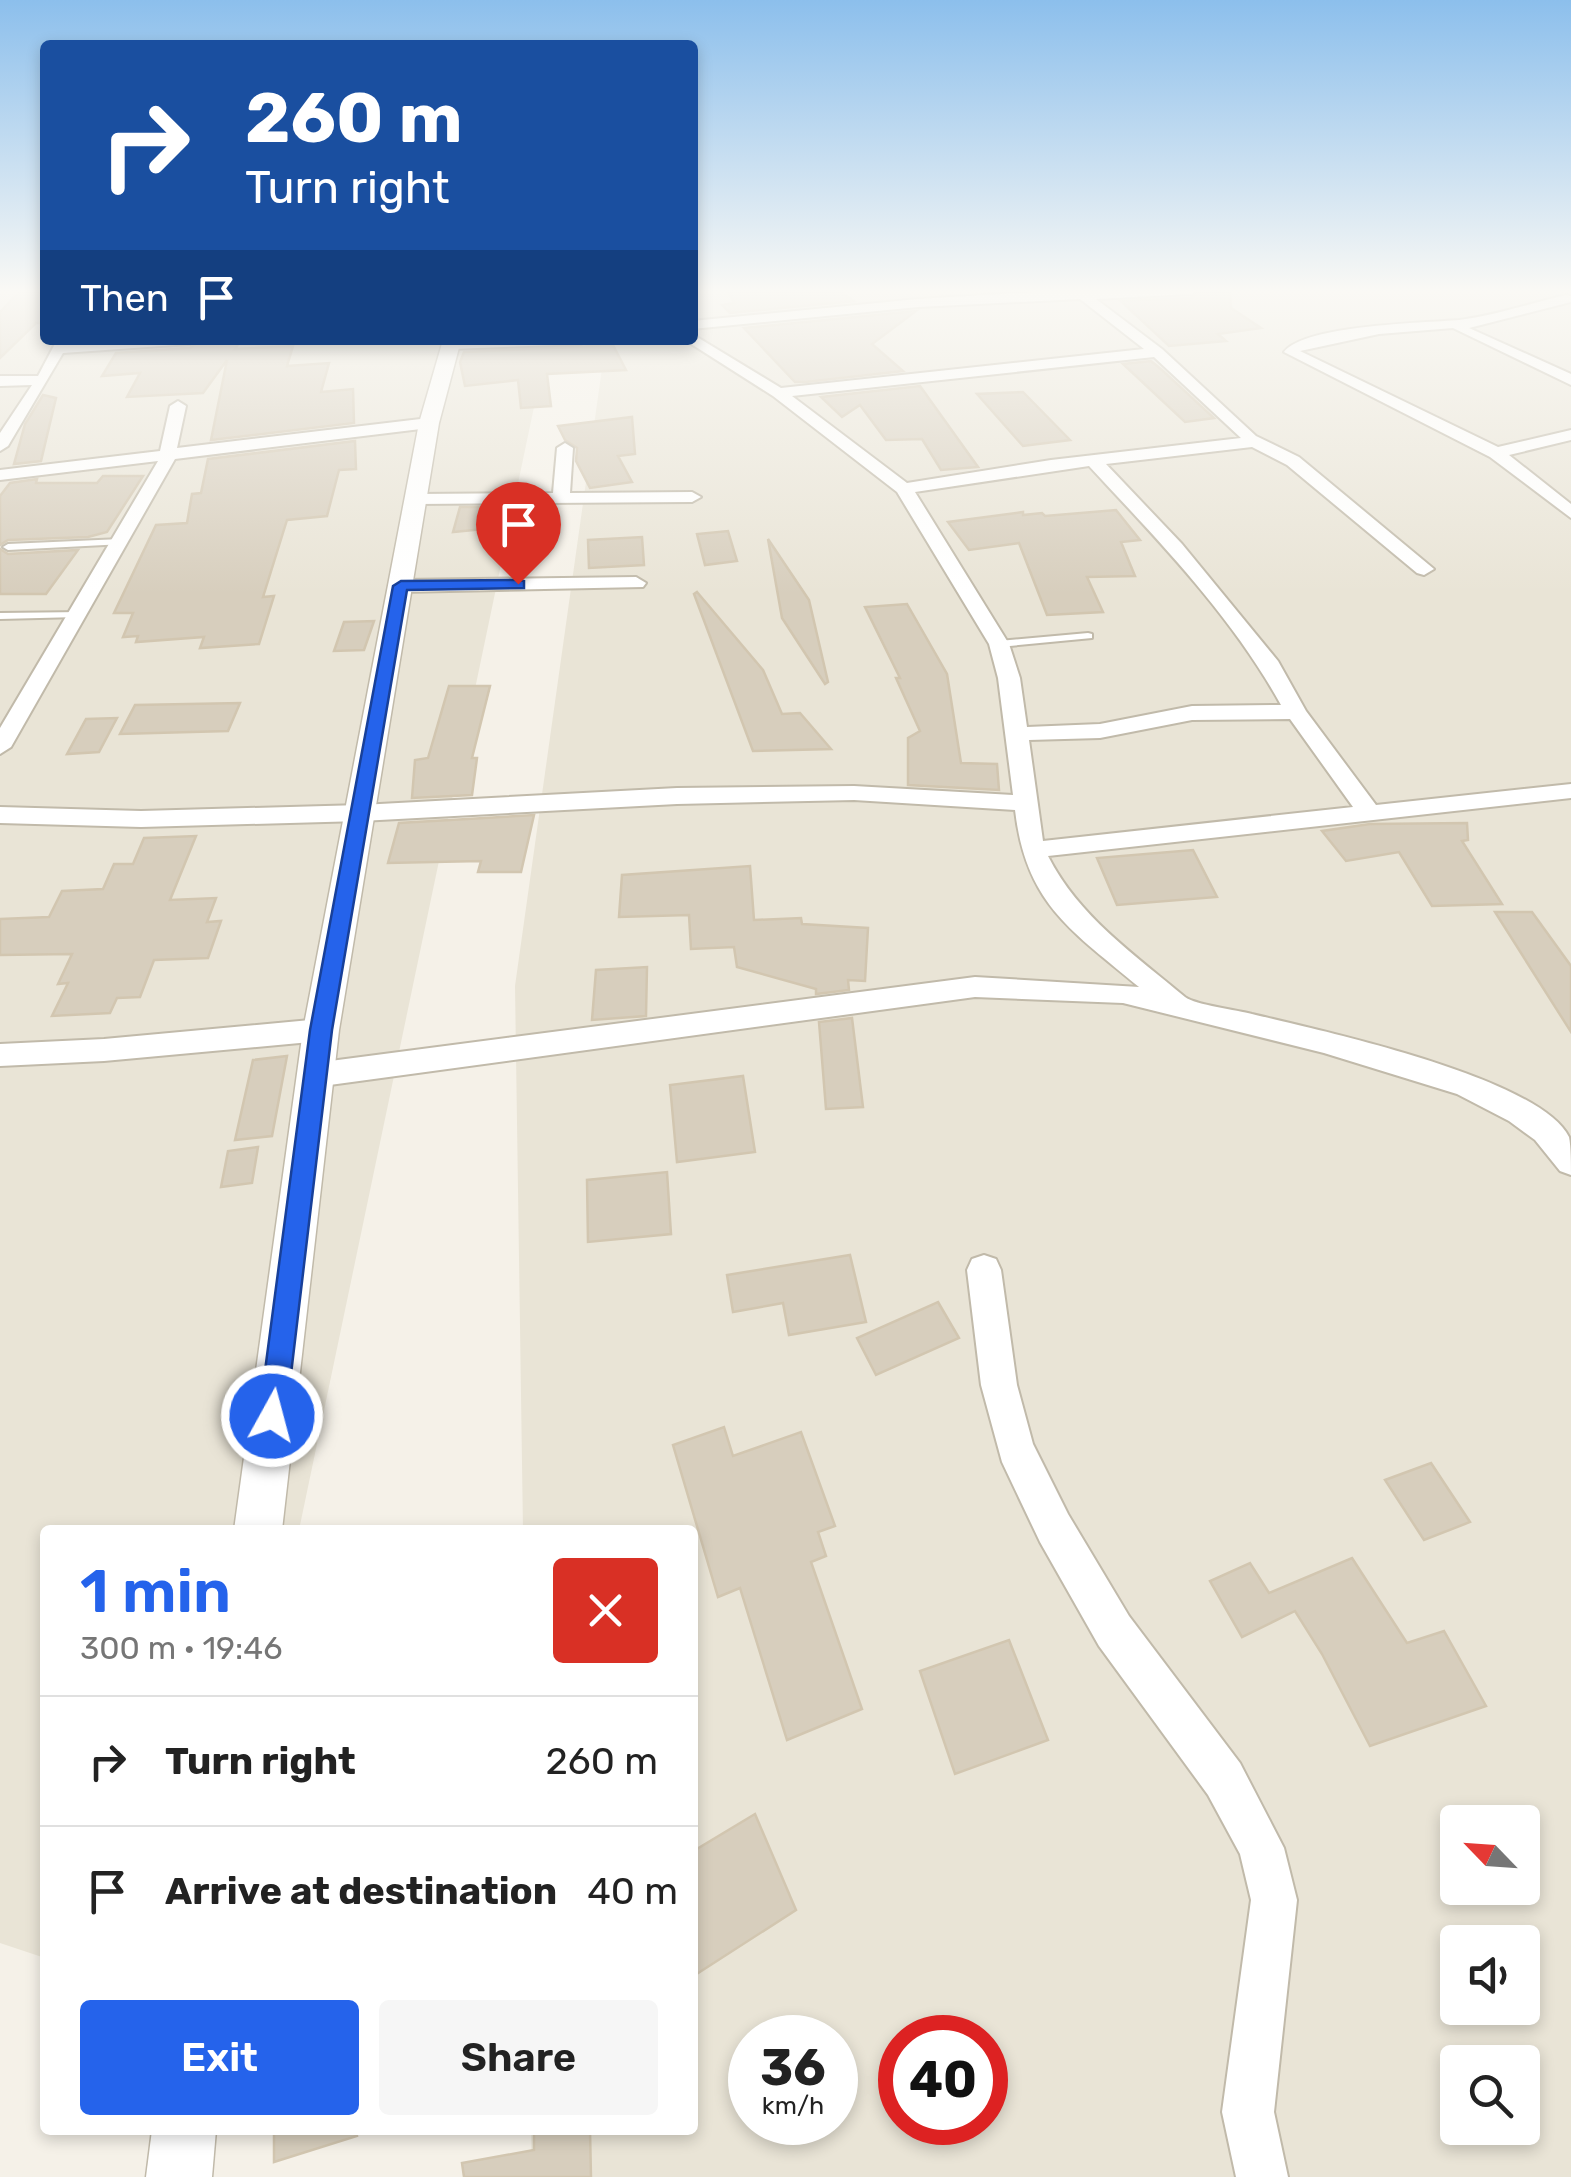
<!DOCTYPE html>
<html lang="en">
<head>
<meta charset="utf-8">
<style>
	:root { --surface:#fff; --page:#f6f6f6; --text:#222; --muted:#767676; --line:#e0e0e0; --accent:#2563eb }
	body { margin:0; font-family:Rubik,sans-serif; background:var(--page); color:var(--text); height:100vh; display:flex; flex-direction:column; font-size:38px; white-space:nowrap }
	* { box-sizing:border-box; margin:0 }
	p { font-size:32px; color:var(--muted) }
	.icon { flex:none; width:55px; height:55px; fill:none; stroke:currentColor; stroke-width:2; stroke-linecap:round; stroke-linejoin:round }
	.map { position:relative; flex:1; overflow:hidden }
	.panel { position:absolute; left:40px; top:1525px; width:658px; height:610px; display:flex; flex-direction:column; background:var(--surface); border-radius:10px; box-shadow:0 5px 15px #0003 }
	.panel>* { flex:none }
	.top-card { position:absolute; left:40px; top:40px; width:658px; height:305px; border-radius:10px; box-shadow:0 5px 15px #0003; background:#1a4fa0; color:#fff; overflow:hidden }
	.needle { width:65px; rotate:295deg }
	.tools { position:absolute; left:1440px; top:1805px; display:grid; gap:20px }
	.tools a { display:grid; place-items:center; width:100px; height:100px; border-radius:10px; background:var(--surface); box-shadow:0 5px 15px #0003; font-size:50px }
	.speed { position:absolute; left:728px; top:2015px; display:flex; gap:20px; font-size:50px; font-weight:700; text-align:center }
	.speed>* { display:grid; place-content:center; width:130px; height:130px; border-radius:50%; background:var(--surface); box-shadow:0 5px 15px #0003; line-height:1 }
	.speed small { font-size:25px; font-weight:400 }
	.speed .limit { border:15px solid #d22; background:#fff; color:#111 }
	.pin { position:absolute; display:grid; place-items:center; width:85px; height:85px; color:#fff; margin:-102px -42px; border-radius:50% 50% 50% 0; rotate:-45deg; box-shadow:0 0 10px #0007 }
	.pin .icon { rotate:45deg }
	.me { position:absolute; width:110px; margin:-55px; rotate:7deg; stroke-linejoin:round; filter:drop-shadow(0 0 8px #0008) }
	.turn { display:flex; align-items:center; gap:35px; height:210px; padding:0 40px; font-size:45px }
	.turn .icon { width:130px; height:130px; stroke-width:2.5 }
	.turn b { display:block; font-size:70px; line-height:85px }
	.then { display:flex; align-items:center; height:95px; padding:0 40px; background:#0003; gap:20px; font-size:38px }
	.round { display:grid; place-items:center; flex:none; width:105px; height:105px; border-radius:10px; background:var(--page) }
	.headline { display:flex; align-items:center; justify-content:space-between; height:170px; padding:0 40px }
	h1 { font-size:60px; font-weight:600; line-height:75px; color:var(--accent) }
	.primary-button { display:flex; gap:20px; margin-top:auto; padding:20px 40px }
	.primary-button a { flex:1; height:115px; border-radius:10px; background:var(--accent); color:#fff; font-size:40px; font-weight:600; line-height:115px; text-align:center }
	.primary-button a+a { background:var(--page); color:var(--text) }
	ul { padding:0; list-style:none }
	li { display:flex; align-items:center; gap:30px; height:130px; padding:0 40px; border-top:2px solid var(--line) }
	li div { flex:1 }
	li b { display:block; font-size:38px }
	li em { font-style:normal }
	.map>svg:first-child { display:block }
	.residential { fill:#e9e4d6; fill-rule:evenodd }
	.building { fill:#d7cebd; stroke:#d2c6b0; stroke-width:2.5 }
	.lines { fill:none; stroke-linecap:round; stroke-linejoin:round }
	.service-casing { stroke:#c1baaa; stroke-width:4 }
	.minor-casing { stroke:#c1baaa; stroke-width:4 }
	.tertiary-casing { stroke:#c1baaa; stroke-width:3 }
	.service { fill:#fff; fill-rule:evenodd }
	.minor { fill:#fff; fill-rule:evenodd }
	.tertiary { fill:#fff; fill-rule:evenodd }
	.route { fill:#2563eb; stroke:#184099; stroke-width:2.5 }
</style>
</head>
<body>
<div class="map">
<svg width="1571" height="2177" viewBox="0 0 1571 2177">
	<rect width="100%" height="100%" fill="#f5f1e8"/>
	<!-- residential -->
	<g class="residential">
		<polygon points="0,290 45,290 45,340 548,340 299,1530 45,1530 45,1958 0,1943"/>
		<path d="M693 290H1571V2177H532L531 2130H692V1530H523L515 986 606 340H692ZM1458 1822H1522V1888H1458ZM1458 1942H1522V2008H1458ZM750 2038H835V2122H750ZM900 2038H985V2122H900ZM1458 2062H1522V2128H1458Z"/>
	</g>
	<!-- building -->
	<g class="building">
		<polygon points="45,290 45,323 36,323 0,358 0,312 20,291"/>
		<polygon points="727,290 838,290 854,301 730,313 722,305 734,303"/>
		<polygon points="1200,290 1230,290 1231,308 1261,328 1218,334 1226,341 1169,346 1121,301 1191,298"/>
		<polygon points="916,311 872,344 903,371 806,382 795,382 744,328"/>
		<polygon points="201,340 241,340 235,349 293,346 287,366 329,363 321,392 353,389 354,423 211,440 227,360 203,393 127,397 140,373 102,376 116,353 190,348"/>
		<polygon points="613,345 626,370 547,374 551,406 521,408 518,380 465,386 460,362 464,352"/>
		<polygon points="1151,361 1162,370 1214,418 1185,422 1123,364"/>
		<polygon points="920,386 978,467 941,470 922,439 886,440 860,405 842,417 821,397"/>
		<polygon points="1023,392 1070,440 1023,446 977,394"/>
		<polygon points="43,395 56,398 41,461 14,464 25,424"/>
		<polygon points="632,417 635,454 618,456 632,482 590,488 576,461 577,448 565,440 558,426"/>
		<polygon points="355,441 356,469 339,470 327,516 287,520 263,597 274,596 259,644 200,648 204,637 136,642 138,636 123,637 133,613 114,613 156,525 187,523 192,494 201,493 208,459"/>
		<polygon points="103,476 143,476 107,532 88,537 8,540 0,545 0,496 10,483 37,479 36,483 97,483"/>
		<polygon points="460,507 492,507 495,528 453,532"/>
		<polygon points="1116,510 1140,540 1121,542 1135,576 1087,577 1103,612 1047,615 1019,543 969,550 948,522 1023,512 1023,515 1042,513 1045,516"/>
		<polygon points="728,531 737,561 705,565 697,534"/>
		<polygon points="642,537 644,565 589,568 588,540"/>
		<polygon points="768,539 809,600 828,682 825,684 782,618"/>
		<polygon points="0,549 8,554 78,550 46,594 0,594"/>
		<polygon points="697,592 763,670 782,714 800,713 831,749 753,751 694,594"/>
		<polygon points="907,604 947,674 961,763 997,764 999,790 908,785 908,738 920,731 896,678 900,678 865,607"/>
		<polygon points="374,621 364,650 334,651 344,622"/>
		<polygon points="449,686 490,686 472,758 477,758 472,795 412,798 415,760 428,758"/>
		<polygon points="240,703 228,731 120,734 135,705"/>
		<polygon points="117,718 99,752 67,754 86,719"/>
		<polygon points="534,815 521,872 478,872 481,861 388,863 399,823"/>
		<polygon points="1467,823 1468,840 1462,841 1502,904 1432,906 1399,852 1346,861 1322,831 1370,824"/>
		<polygon points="196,836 170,900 216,898 207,922 221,921 208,958 154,960 140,997 117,998 110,1013 52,1016 68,983 58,984 72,954 0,955 0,919 49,917 62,891 103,889 114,864 133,864 144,838"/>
		<polygon points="1193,850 1217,897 1117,905 1097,858"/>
		<polygon points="750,866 754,920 801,918 802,924 868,928 865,981 848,980 849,990 816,994 816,989 737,967 734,947 691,949 689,915 619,917 622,875"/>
		<polygon points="1495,912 1532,912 1571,966 1571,1032"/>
		<polygon points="647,967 646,1016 592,1020 596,970"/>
		<polygon points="852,1018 863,1107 826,1109 819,1022"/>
		<polygon points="287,1056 272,1136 235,1140 253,1060"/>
		<polygon points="743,1076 755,1152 677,1162 670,1085"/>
		<polygon points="258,1147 252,1183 221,1187 228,1151"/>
		<polygon points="667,1172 671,1234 588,1242 587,1180"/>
		<polygon points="850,1255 866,1322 789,1335 783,1303 733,1312 727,1275"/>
		<polygon points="938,1302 959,1338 876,1375 857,1338"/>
		<polygon points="724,1427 733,1456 801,1432 835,1526 818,1532 826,1556 811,1562 862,1709 787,1740 740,1588 718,1597 673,1445"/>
		<polygon points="1431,1463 1470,1522 1424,1540 1385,1480"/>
		<polygon points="1352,1558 1407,1643 1444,1631 1486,1706 1370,1746 1322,1654 1295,1611 1242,1637 1210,1581 1250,1563 1269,1593"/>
		<polygon points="1009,1640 1048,1740 955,1774 920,1671"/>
		<polygon points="755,1814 796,1910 692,1977 692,1852"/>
		<polygon points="274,2130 356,2130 357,2136 274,2162"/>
		<polygon points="534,2130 590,2130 591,2177 464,2177 462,2163 534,2150"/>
	</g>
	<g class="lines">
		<defs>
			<g id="service">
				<polygon points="121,539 126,542 124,544 8,550 3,547 8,544"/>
				<polygon points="83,612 84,614 79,617 0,619 0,613"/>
				<polygon points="1088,633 1092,634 1092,638 999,647 994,644 999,641"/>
			</g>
			<g id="minor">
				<path d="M1070 290H1197L1191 294 1096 299 1162 349 1256 436 1299 457 1434 569 1424 575 1417 573 1287 465 1252 447 1106 464 1182 544 1278 661 1306 711 1376 805 1571 784V798L1048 856C1078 916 1135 955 1185 997 1195 1005 1238 1010 1252 1014 1318 1030 1539 1077 1569 1137 1571 1147 1571 1164 1571 1175L1560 1171 1535 1140 1509 1121 1457 1094 1324 1053 1123 1003 975 997 315 1087 304 1083 300 1075 304 1067 315 1063 975 977 1139 987C1071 930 1026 904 1015 810L854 800 677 804 361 821 141 827 0 823V807L141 811 361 805 677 788 854 786 1013 795 998 678 989 644 897 492 773 396 685 340 697 337 781 388 1144 349 1080 299 918 307 692 329V321L918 299ZM1154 357 1241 438 1051 460 907 483 792 396ZM1089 466C1158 540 1232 616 1281 705L1192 706 1100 724 1027 727 1020 678 1009 644 915 492ZM1290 719 1353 807 1043 841 1029 740 1100 738 1192 720Z"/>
				<path d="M1566 295 1571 296V302L1469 328 1571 374V385L1453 328 1379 334 1300 351 1498 447 1571 430V440L1509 455 1571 504V518L1490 457 1284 352C1305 325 1422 323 1459 320 1494 316 1531 303 1566 295Z"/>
				<polygon points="57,340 71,340 69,344 197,340 190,344 63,353 8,446 0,451 0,433 32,385 0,386 0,376 38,376"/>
				<polygon points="468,340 588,340 581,344 451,349 444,345"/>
				<polygon points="178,401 186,406 177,448 429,418 437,423 429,428 175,459 11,747 0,754 0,728 158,461 0,480 0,470 160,451 170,406"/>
				<polygon points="565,443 573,448 570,493 692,492 701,497 692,502 416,504 407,499 416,494 553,493 557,448"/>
				<polygon points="636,577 646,583 643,587 401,592 391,586 401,580"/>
				<polygon points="321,1019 331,1022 335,1030 331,1038 321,1041 104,1061 0,1066 0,1044 104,1039"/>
				<polygon points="984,1255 996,1259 1001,1270 1017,1385 1033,1444 1068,1514 1129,1616 1240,1763 1284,1848 1297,1900 1274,2112 1288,2177 1236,2177 1222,2112 1251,1900 1240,1854 1208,1795 1099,1646 1040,1542 1002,1462 981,1385 967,1270 972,1259"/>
			</g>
			<g id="tertiary">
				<polygon points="443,340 461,340 439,423 339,1030 282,1530 234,1530 303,1030 419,423"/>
				<polygon points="152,2130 216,2130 212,2177 146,2177"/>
			</g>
		</defs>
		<!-- service casing -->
		<use href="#service" class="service-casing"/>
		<!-- minor casing -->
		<use href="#minor" class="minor-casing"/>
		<!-- tertiary casing -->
		<use href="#tertiary" class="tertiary-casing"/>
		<!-- service -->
		<use href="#service" class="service"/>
		<!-- minor -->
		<use href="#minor" class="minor"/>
		<!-- tertiary -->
		<use href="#tertiary" class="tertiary"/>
	</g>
	<!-- sky -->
	<linearGradient id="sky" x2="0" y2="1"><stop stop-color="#8cbfec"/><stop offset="0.49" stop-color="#faf9f5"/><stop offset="1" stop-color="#faf9f5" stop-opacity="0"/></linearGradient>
	<rect width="1571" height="594" fill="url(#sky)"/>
	<!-- route -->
	<polygon class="route" points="518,580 524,581 524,588 407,590 332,1030 286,1416 282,1426 272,1430 263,1426 259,1416 310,1030 393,586 401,581"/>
</svg>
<div class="tools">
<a><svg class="needle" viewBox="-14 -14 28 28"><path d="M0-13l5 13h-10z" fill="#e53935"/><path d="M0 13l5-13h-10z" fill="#767676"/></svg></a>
<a><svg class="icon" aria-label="sound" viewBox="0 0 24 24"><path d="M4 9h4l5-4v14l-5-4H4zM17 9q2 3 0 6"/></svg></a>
<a><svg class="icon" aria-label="search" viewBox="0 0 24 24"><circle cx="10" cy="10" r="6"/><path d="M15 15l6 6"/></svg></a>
</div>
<div class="speed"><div>36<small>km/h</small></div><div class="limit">40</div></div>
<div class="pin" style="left:518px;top:584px;background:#d93025"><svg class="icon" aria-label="arrive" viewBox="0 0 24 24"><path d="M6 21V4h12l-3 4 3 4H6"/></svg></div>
<svg class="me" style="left:272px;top:1416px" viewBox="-20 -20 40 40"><circle r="17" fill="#2563eb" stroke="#fff" stroke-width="3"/><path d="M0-11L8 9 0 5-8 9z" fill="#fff"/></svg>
<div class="top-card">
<div class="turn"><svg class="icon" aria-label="right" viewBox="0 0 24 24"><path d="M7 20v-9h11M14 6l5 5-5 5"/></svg><div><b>260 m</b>Turn right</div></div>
<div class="then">Then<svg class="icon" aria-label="arrive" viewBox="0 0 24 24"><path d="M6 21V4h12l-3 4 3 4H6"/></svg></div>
</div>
<section class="panel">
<div class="headline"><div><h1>1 min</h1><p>300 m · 19:46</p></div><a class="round" style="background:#d93025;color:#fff"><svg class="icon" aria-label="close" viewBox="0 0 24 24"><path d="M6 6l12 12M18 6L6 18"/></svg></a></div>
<ul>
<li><svg class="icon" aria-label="right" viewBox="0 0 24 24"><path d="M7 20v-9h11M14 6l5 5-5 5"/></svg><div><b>Turn right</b></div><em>260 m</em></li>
<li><svg class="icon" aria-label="arrive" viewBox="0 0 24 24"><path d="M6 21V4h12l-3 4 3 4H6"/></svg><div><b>Arrive at destination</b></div><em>40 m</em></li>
</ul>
<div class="primary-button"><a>Exit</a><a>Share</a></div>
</section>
</div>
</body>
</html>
